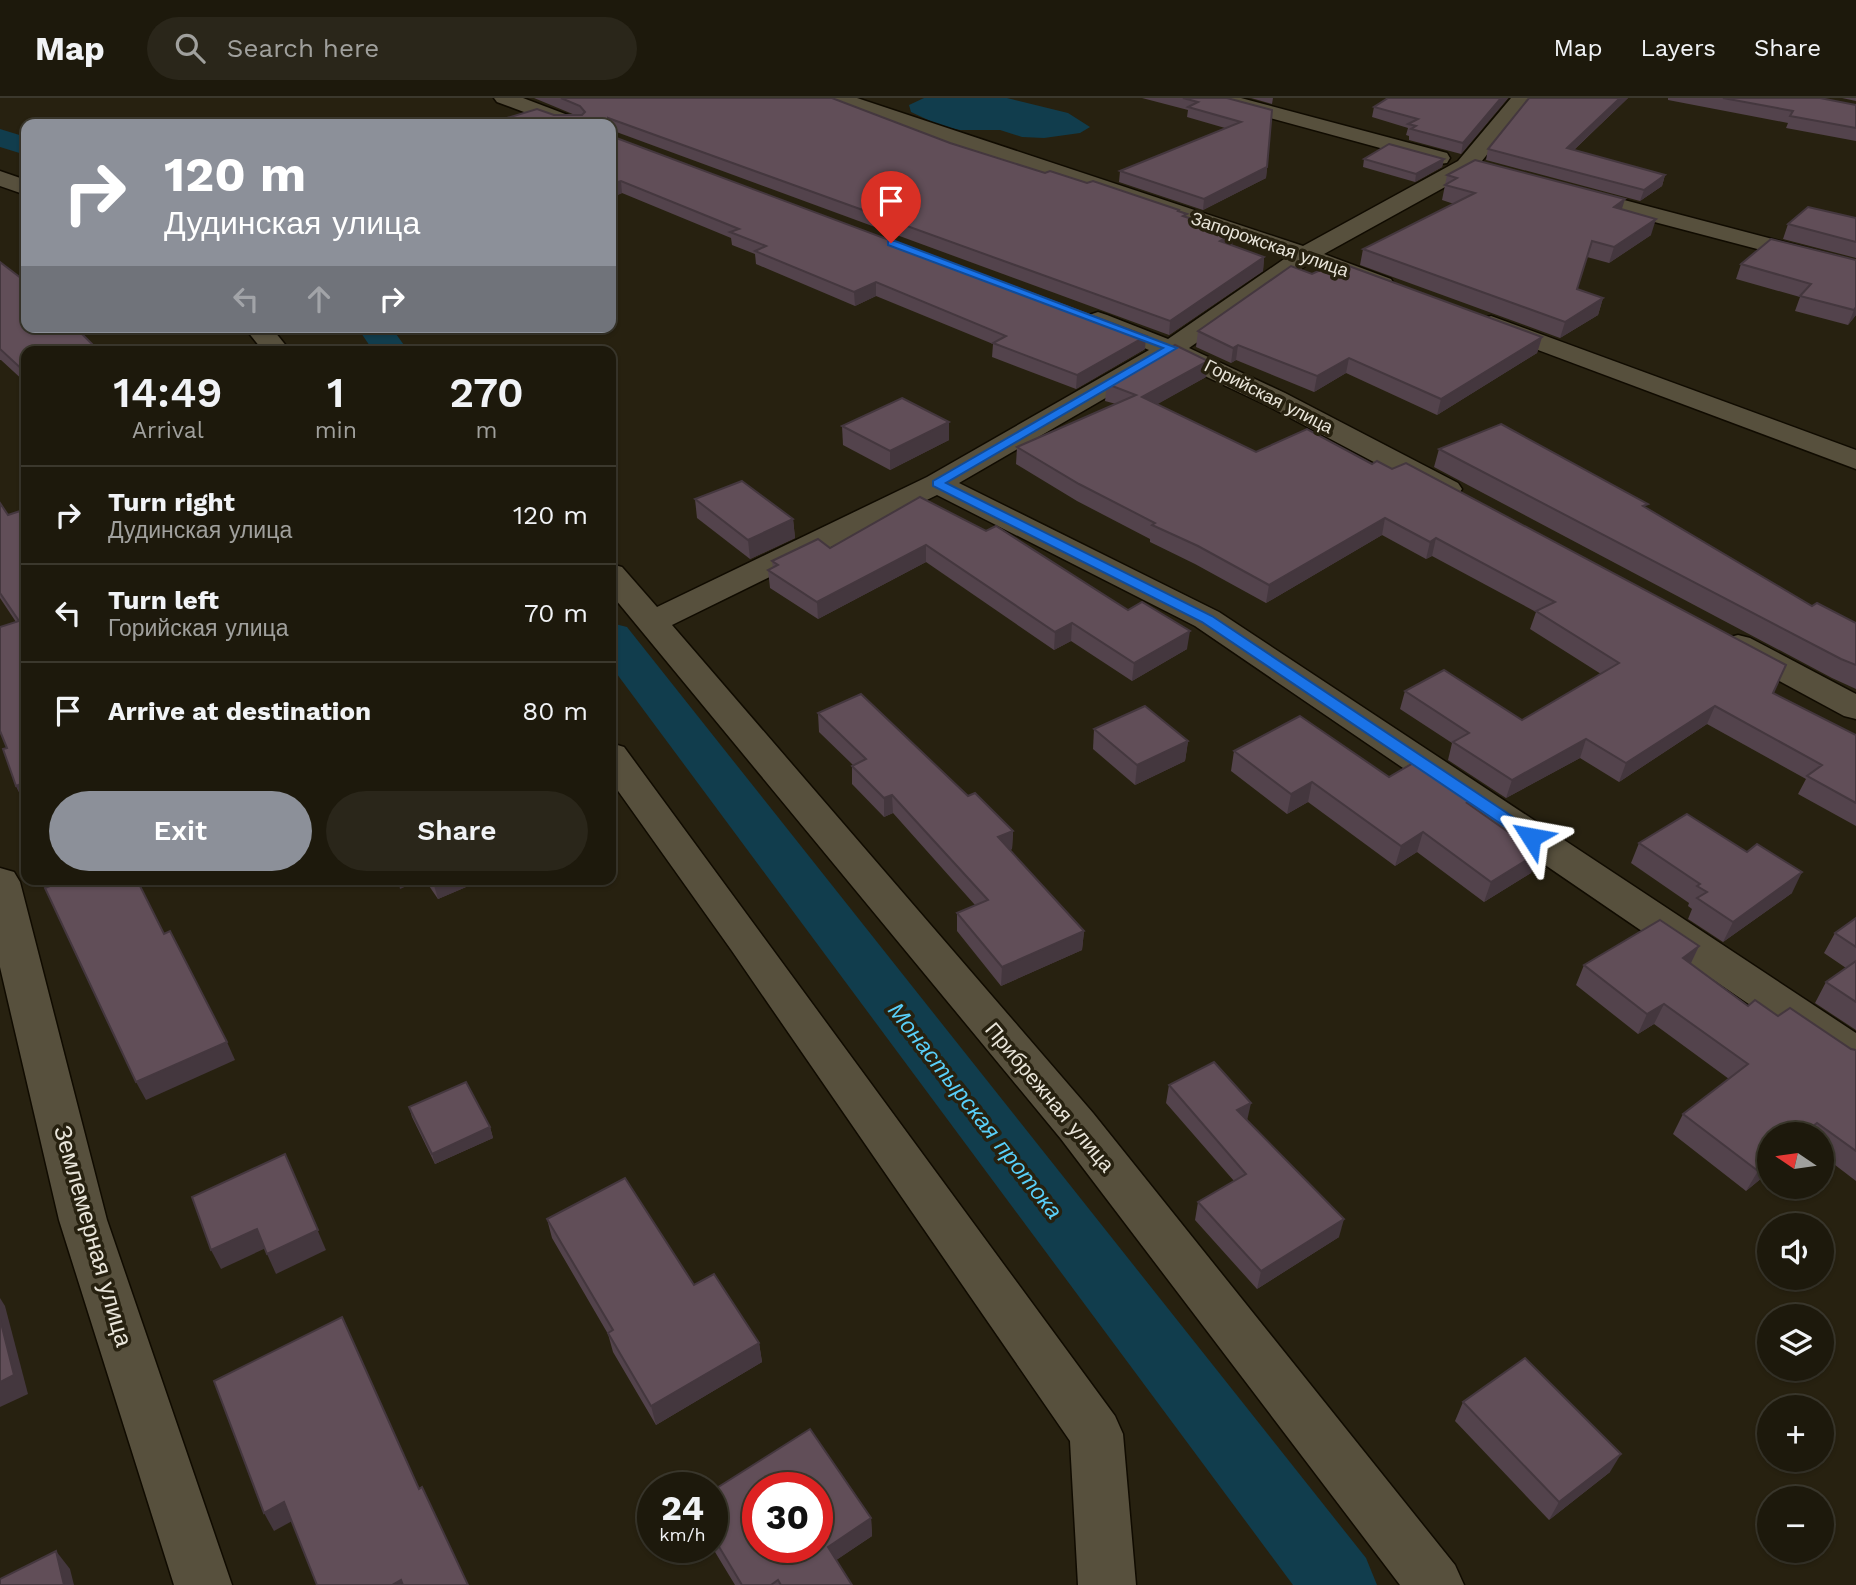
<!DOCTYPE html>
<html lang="en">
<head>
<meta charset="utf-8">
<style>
	:root { --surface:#1d190c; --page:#2a261a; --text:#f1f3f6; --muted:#a0a09d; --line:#3b382d; --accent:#8c9099 }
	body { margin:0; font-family:"Work Sans",sans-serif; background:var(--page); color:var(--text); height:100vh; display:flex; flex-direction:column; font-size:26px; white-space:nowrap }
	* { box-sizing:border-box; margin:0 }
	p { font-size:23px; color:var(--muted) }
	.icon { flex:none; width:38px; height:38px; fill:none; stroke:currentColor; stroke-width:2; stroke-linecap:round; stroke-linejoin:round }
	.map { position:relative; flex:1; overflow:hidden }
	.details { position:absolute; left:21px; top:248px; width:595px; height:539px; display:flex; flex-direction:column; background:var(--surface); border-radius:14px; box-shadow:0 2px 5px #0004,0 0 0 2px var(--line) }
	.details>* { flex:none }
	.hud { position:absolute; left:21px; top:21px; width:595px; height:214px; border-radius:14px; box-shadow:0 2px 5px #0004,0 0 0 2px var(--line); background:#8c9099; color:#fff; overflow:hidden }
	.needle { width:46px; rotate:283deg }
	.buttons { position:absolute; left:1757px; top:1024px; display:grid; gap:14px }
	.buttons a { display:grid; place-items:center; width:77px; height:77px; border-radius:50%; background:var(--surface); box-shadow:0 2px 5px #0004,0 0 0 2px var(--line); font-size:35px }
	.speed { position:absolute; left:637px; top:1374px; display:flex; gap:14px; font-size:35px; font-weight:700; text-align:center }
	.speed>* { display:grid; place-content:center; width:91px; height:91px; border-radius:50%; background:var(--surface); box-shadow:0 2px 5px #0004,0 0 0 2px var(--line); line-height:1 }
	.speed small { font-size:18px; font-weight:400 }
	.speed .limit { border:10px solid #d22; background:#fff; color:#111 }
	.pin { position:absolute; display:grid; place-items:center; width:60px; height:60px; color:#fff; margin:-72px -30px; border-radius:50% 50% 50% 0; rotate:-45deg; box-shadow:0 0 7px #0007 }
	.pin .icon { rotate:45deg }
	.me { position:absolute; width:77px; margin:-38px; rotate:304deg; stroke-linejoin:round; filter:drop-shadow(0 0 5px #0008) }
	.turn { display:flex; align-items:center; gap:24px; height:147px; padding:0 28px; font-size:32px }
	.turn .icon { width:91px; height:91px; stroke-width:2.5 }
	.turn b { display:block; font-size:49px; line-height:60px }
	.lanes { display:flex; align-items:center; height:66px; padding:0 28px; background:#0003; justify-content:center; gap:35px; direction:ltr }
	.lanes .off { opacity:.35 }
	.eta { display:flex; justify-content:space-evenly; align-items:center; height:119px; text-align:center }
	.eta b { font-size:42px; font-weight:600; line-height:49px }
	.cta { display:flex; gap:14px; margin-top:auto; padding:14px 28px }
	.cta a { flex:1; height:80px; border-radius:42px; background:var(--accent); color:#fff; font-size:28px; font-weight:600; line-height:80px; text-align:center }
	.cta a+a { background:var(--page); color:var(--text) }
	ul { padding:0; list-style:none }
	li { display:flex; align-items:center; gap:21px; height:98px; padding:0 28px; border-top:2px solid var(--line) }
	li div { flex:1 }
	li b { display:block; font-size:26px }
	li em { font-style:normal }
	header { display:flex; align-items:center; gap:42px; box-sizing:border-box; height:98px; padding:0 35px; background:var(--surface); border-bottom:2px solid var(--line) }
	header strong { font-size:33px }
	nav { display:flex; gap:38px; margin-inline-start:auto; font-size:24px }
	.search { width:490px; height:63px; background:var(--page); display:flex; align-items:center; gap:18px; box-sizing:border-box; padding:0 24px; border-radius:38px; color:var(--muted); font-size:26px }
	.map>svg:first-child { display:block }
	.water { fill:#113d4d }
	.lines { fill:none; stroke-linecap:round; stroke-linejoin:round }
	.canal { fill:#113d4d; fill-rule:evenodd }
	.street-casing { stroke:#100b00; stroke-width:3 }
	.street { fill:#57503d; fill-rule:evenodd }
	.wall { fill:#53434c }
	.shaded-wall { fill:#44373e }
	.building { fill:#614e58; stroke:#44373e; stroke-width:2; fill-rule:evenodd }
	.route { fill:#1a73e8; stroke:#114b97; stroke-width:2 }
	.labels { text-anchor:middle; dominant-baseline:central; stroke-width:7; stroke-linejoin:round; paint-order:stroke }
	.far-street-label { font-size:18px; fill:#e9e5da; stroke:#272110 }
	.street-label { font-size:21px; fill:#e9e5da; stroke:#272110 }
	.water-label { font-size:23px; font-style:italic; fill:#59cff9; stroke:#272110 }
	.near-street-label { font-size:24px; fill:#e9e5da; stroke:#272110 }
</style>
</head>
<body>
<header>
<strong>Map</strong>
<div class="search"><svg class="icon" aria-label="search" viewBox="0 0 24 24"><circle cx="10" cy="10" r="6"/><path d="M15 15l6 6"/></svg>Search here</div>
<nav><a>Map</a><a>Layers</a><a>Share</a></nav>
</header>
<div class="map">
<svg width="1856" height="1487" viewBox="0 0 1856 1487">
	<rect width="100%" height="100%" fill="#272110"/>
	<!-- water -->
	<polygon class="water" points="924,0 1007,0 1068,15 1090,29 1080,35 1044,40 1022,39 1000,32 960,32 941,28 911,14 909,7"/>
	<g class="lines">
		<!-- canal -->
		<g class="canal">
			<polygon points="0,31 26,39 26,57 0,49"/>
			<polygon points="357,229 391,229 409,254 374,254"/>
			<polygon points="611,525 627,529 1366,1460 1377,1487 1293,1487 611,568"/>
		</g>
		<defs>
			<g id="street">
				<polygon points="494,0 523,0 581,22 584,26 556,26 497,4"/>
				<polygon points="827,0 857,0 1303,148 1458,63 1511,0 1532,0 1474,73 1324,156 1391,181 1394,186 1391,191 1382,193 1373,191 1308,166 1189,250 1285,295 1458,385 1462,391 1458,397 1447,400 1436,397 1266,307 1171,262 959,385 1219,514 1856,935 1856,974 1841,969 1195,528 937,397 672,527 1093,1015 1455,1467 1464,1487 1400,1487 1061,1041 611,496 611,466 622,469 657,509 927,379 1149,252 1089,227 1085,222 1089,217 1098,214 1107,217 1168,241 1287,159 830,4"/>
				<polygon points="1208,0 1241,0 1447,55 1450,60 1447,65 1439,66 1211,4"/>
				<polygon points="0,73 26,82 26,97 0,88"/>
				<polygon points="1571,88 1856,163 1856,177 1563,100 1560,95 1563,90"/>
				<polygon points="1491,218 1856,352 1856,371 1482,231 1478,226 1482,221"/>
				<polygon points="244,229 271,229 291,254 264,254"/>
				<polygon points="1738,537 1750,540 1856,596 1856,621 1844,618 1726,554 1721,547 1726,540"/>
				<polygon points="611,645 624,649 1115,1318 1123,1336 1136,1487 1078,1487 1070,1343 732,853 611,683"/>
				<polygon points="0,770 14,774 20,784 107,1122 232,1487 174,1487 59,1122 0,869"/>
			</g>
		</defs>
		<!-- street casing -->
		<use href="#street" class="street-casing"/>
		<!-- street -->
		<use href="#street" class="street"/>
	</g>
	<!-- wall -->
	<g class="wall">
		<polygon points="534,0 832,0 950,45 1045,75 1087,85 1179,112 1179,114 1187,120 1232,147 1264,159 1263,173 1169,237 611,32 611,26 487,26 554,17 575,17"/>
		<polygon points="1142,0 1227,0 1267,69 1266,80 1203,112 1119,84 1120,73 1225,30 1187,19 1188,12"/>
		<polygon points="1251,0 1273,0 1272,6"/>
		<polygon points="1508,0 1461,56 1409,42 1409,38 1406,37 1408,30 1372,19 1374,9"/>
		<polygon points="1529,0 1628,0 1574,52 1665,77 1662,88 1640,103 1486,62 1488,51"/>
		<polygon points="1668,0 1820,0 1856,7 1856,43 1786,30 1788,25 1668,2"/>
		<polygon points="1842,0 1856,0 1856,3"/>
		<polygon points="611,38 1145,251 1076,291 992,259 993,246 876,198 855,208 756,166 755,156 732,147 731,140 622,95 613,99 611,98"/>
		<polygon points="1364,61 1444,61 1442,69 1415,84 1363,69"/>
		<polygon points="1447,77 1622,111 1651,137 1609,165 1587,159 1577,191 1603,200 1598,217 1560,240 1360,167 1363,151 1454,106 1442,102"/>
		<polygon points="1856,120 1856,160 1783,141 1788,126"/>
		<polygon points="1856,162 1856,217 1848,227 1795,213 1800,199 1736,181 1741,166"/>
		<polygon points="0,164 26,254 26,285 1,262 0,262"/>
		<polygon points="1312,176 1542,239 1537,255 1437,317 1346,275 1314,294 1236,262 1231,265 1196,249 1198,233"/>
		<polygon points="1206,279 1157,306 1256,354 1773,595 1856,637 1856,728 1798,696 1806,681 1707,626 1619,684 1580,660 1506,700 1448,662 1452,645 1400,611 1405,593 1522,622 1601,576 1530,531 1536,514 1432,458 1426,461 1382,437 1266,505 1195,466 1150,444 1150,441 1077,403 1016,366 1017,349 1116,306 1105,303 1107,286"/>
		<polygon points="949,324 949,342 890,372 843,347 842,328"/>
		<polygon points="1439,351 1647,411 1812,508 1856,525 1856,591 1832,580 1434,369"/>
		<polygon points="920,399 1187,551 1132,583 1071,543 1054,552 926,464 818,521 770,490 768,472 773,470 772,463 830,450"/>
		<polygon points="695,401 793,421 795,440 750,461 697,420"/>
		<polygon points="0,405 8,417 26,411 25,706 16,688 7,650 16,524 0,500"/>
		<polygon points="818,615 968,698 1013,733 1012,751 1010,752 1084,833 1082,852 1001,888 957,833 957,815 975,807 893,715 884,719 852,686 852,668 853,667 819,634"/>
		<polygon points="1094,631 1188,643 1185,663 1135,687 1093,651"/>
		<polygon points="1234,653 1389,679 1474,710 1538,755 1531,775 1484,804 1417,754 1395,768 1308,704 1287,716 1231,673"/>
		<polygon points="1639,745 1792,795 1723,844 1688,821 1692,811 1688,808 1689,805 1631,765"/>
		<polygon points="425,782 480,782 480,783 438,801"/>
		<polygon points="1856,820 1856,932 1815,905 1826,884 1846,870 1824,855 1835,835"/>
		<polygon points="1699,848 1691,865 1748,908 1778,918 1856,952 1856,1083 1822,1057 1822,1036 1769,1036 1769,1074 1746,1093 1673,1036 1683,1016 1729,981 1654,926 1638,936 1576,887 1584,867"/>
		<polygon points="1169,987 1247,1023 1339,1139 1257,1191 1195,1122 1198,1104 1234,1083 1166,1005"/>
		<polygon points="409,1009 490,1029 493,1040 435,1066 412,1019"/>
		<polygon points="547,1121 694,1187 759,1245 762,1264 656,1327 613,1254 608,1236 552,1140"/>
		<polygon points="1463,1304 1610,1374 1549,1422 1455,1323"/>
		<polygon points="712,1393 871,1420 872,1438 836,1462 852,1487 735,1487 712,1449"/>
	</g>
	<!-- shaded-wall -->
	<g class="shaded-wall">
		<polygon points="1501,0 1508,0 1461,56 1463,45"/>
		<polygon points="1620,0 1628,0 1564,61 1567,50"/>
		<polygon points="1444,61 1442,69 1415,84 1416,76"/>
		<polygon points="1267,69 1266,80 1203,112 1204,101"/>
		<polygon points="1665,77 1662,88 1640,103 1644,92"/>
		<polygon points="621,83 622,95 613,99 611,86"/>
		<polygon points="1625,101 1620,117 1614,109"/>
		<polygon points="1656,121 1651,137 1609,165 1614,149"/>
		<polygon points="1234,135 1232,148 1220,143"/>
		<polygon points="1264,159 1263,173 1169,237 1170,223"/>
		<polygon points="876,184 876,198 855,208 854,194"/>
		<polygon points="1603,200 1598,217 1560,240 1565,224"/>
		<polygon points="1856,209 1856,217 1848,227 1854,212"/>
		<polygon points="1146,238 1145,251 1076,291 1077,277"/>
		<polygon points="1542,239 1537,255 1437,317 1441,301"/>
		<polygon points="1238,247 1236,262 1231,265 1233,250"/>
		<polygon points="1349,260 1346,275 1314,294 1317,278"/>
		<polygon points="1208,263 1206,279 1140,316 1142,299"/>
		<polygon points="949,324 949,342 890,372 890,353"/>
		<polygon points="1385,420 1382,437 1266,505 1269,487"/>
		<polygon points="793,421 795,440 750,461 748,442"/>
		<polygon points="1436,440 1432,458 1426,461 1430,444"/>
		<polygon points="926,447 926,464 818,521 817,504"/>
		<polygon points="1072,525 1071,543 1054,552 1055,534"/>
		<polygon points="1190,533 1187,551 1132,583 1134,565"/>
		<polygon points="1715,608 1707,626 1619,684 1626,665"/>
		<polygon points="1586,641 1580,660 1506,700 1512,682"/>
		<polygon points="1188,643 1185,663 1135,687 1137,667"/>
		<polygon points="26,684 26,705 25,706 16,688"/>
		<polygon points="1312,684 1308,704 1287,716 1291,696"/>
		<polygon points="892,697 893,715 884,719 884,700"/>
		<polygon points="1477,700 1471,720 1467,705"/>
		<polygon points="1013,733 1012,751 997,758 998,739"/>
		<polygon points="1423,734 1417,754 1395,768 1401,748"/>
		<polygon points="1538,755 1531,775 1484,804 1491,784"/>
		<polygon points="1802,774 1792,795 1723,844 1733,824"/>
		<polygon points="398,782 420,782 400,791"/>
		<polygon points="436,782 480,782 480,783 438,801 433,784"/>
		<polygon points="1084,833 1082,852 1001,888 1002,869"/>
		<polygon points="1699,848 1689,869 1683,860"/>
		<polygon points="1664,906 1654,926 1638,936 1647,916"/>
		<polygon points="227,944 235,962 146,1002 136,984"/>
		<polygon points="1251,1005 1247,1023 1237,1012"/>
		<polygon points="1817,1025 1810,1036 1803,1036"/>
		<polygon points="490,1029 493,1040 435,1066 432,1056"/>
		<polygon points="285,1056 326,1152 276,1176 267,1156"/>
		<polygon points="1769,1064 1769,1074 1746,1093 1758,1073"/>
		<polygon points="1344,1121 1339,1139 1257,1191 1261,1173"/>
		<polygon points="257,1131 266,1150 221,1171 211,1152"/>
		<polygon points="0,1200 5,1208 28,1296 0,1309"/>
		<polygon points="759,1245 762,1264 656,1327 651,1308"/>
		<polygon points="1621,1356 1610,1374 1549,1422 1559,1404"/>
		<polygon points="284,1404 294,1422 274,1433 264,1415"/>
		<polygon points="871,1420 872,1438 829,1467 828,1449"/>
		<polygon points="56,1453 70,1471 74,1487 64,1487"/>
		<polygon points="401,1482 404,1487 392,1487"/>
	</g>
	<!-- building -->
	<g class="building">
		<polygon points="561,0 832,0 950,45 1045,75 1050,73 1087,85 1093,83 1179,112 1178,113 1187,116 1183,118 1234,135 1220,143 1264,159 1170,223 608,20 608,26 487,26 537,11 554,17 582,17 585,14 580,8"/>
		<polygon points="1183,0 1227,0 1272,12 1267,69 1204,101 1120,73 1241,24 1188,9 1198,4"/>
		<polygon points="1388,0 1501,0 1463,45 1411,31 1416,28 1408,26 1418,21 1374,9"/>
		<polygon points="1529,0 1620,0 1567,50 1665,77 1644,92 1488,51"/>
		<polygon points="1723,0 1820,0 1856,7 1856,30 1790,18 1793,13"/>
		<polygon points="611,38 1146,238 1077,277 993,245 1006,238 876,184 854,194 755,153 766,148 730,134 739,131 621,83 611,86"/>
		<polygon points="1389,46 1444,61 1416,76 1364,61"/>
		<polygon points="1475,62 1625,101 1614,109 1656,121 1614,149 1592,143 1577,191 1603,200 1565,224 1363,151 1475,95 1445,87 1457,80 1447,77"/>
		<polygon points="1808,109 1856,120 1856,144 1788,126"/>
		<polygon points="1771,141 1856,162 1856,209 1854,212 1800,198 1811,186 1741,166"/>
		<polygon points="0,164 26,184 26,229 75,229 100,254 26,254 26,275 0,251"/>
		<polygon points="1338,164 1542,239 1441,301 1349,260 1317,278 1238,247 1233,250 1198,233 1291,168 1312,176"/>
		<polygon points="1175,247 1208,263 1142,299 1256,354 1307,331 1372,366 1377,363 1392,371 1406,365 1786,567 1773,595 1856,637 1856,705 1807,678 1822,667 1715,608 1626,665 1586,641 1512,682 1453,644 1469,635 1405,593 1444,572 1522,622 1619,565 1536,513 1555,504 1436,440 1430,444 1385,420 1269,487 1198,448 1152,427 1155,425 1079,386 1017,349 1136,297 1107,286"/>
		<polygon points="902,300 949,324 890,353 842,328"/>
		<polygon points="1501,326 1648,406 1643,408 1812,508 1817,505 1856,525 1856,567 1841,561 1439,351"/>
		<polygon points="742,383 793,421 748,442 695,401"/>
		<polygon points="920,399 986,433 996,428 1128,512 1142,504 1190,533 1134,565 1072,525 1055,534 926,447 817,504 768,472 778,467 772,463 818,441 830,450"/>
		<polygon points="0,405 8,417 26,411 26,684 16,688 3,651 7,650 0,633 0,529 19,523 0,495"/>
		<polygon points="861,596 968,698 975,695 1013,733 998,739 1084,833 1002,869 957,815 988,802 892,697 884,700 852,668 866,661 818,615"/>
		<polygon points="1145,608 1188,643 1137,667 1094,631"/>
		<polygon points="1300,618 1389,679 1420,661 1477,700 1467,705 1538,755 1491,784 1423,734 1401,748 1312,684 1291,696 1234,653"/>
		<polygon points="1687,716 1747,754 1757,746 1802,774 1733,824 1697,800 1707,794 1697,788 1700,786 1639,745"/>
		<polygon points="65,782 137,782 164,836 170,833 227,944 136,984 45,790"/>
		<polygon points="1856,820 1856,849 1835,835"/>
		<polygon points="1660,822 1699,848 1683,860 1748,908 1755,902 1778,918 1790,910 1851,951 1856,952 1856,1053 1817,1025 1803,1036 1769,1036 1769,1064 1758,1073 1683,1016 1748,966 1664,906 1647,916 1584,867"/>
		<polygon points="1856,863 1856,904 1826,884"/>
		<polygon points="1214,964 1251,1005 1237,1012 1344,1121 1261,1173 1198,1104 1246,1076 1169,987"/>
		<polygon points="466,984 490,1029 432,1056 409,1009"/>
		<polygon points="285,1056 318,1132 267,1156 257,1131 211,1152 192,1099"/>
		<polygon points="625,1080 694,1187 714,1176 759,1245 651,1308 608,1235 613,1232 547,1121"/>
		<polygon points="342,1219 419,1391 422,1389 468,1487 403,1487 401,1482 392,1487 317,1487 284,1404 264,1415 214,1283"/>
		<polygon points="0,1221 14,1277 0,1284"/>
		<polygon points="1525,1260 1621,1356 1559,1404 1463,1304"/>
		<path d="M810 1331 871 1420 828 1449 852 1487H781L778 1482 771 1487H742L712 1437V1393ZM758 1390H817V1449H758Z"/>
		<polygon points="56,1453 64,1487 0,1487 0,1481"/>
	</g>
	<!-- route -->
	<polygon class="route" points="888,143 895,143 1177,250 946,385 1212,518 1537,735 1539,739 1537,743 1526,743 1202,524 933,388 933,383 1163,250 888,147"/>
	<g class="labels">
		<!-- far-street labels -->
		<g class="far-street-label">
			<text transform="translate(1270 146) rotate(19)">Запорожская улица</text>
			<text transform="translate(1269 298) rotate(27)">Горийская улица</text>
		</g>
		<!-- street labels -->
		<g class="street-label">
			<text transform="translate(1050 999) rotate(50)">Прибрежная улица</text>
		</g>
		<!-- water labels -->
		<g class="water-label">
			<text transform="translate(975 1013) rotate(52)">Монастырская протока</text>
		</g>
		<!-- near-street labels -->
		<g class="near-street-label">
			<text transform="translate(93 1138) rotate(74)">Землемерная улица</text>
		</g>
	</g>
</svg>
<div class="buttons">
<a><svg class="needle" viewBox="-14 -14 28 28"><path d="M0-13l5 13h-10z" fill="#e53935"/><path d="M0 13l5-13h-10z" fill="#a0a09d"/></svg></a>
<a><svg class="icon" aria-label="sound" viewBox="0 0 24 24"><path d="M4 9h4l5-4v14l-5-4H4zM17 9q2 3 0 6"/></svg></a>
<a><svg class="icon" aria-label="layers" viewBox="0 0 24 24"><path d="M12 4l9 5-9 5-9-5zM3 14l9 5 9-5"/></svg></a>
<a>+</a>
<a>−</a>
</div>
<div class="speed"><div>24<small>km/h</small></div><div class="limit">30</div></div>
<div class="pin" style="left:891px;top:145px;background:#d93025"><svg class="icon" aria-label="arrive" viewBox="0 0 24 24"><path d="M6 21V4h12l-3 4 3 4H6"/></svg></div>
<svg class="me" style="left:1531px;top:739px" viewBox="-20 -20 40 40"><path d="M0-17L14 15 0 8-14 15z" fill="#1a73e8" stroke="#fff" stroke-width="4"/></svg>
<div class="hud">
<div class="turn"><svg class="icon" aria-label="right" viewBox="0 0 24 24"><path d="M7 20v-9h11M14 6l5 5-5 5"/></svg><div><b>120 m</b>Дудинская улица</div></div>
<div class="lanes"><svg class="icon off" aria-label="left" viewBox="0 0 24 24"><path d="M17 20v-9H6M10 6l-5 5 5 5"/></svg><svg class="icon off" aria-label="ahead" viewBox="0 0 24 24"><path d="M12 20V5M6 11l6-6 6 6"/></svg><svg class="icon" aria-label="right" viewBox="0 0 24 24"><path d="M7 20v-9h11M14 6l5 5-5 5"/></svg></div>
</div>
<section class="details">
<div class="eta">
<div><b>14:49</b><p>Arrival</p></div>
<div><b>1</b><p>min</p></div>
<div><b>270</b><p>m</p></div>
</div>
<ul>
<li><svg class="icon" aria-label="right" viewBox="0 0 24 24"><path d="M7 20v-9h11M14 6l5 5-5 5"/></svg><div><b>Turn right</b><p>Дудинская улица</p></div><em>120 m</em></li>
<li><svg class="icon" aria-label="left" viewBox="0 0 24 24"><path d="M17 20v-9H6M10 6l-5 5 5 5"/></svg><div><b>Turn left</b><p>Горийская улица</p></div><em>70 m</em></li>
<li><svg class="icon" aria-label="arrive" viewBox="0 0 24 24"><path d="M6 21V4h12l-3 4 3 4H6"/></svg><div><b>Arrive at destination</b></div><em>80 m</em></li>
</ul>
<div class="cta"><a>Exit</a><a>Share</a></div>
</section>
</div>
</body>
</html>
